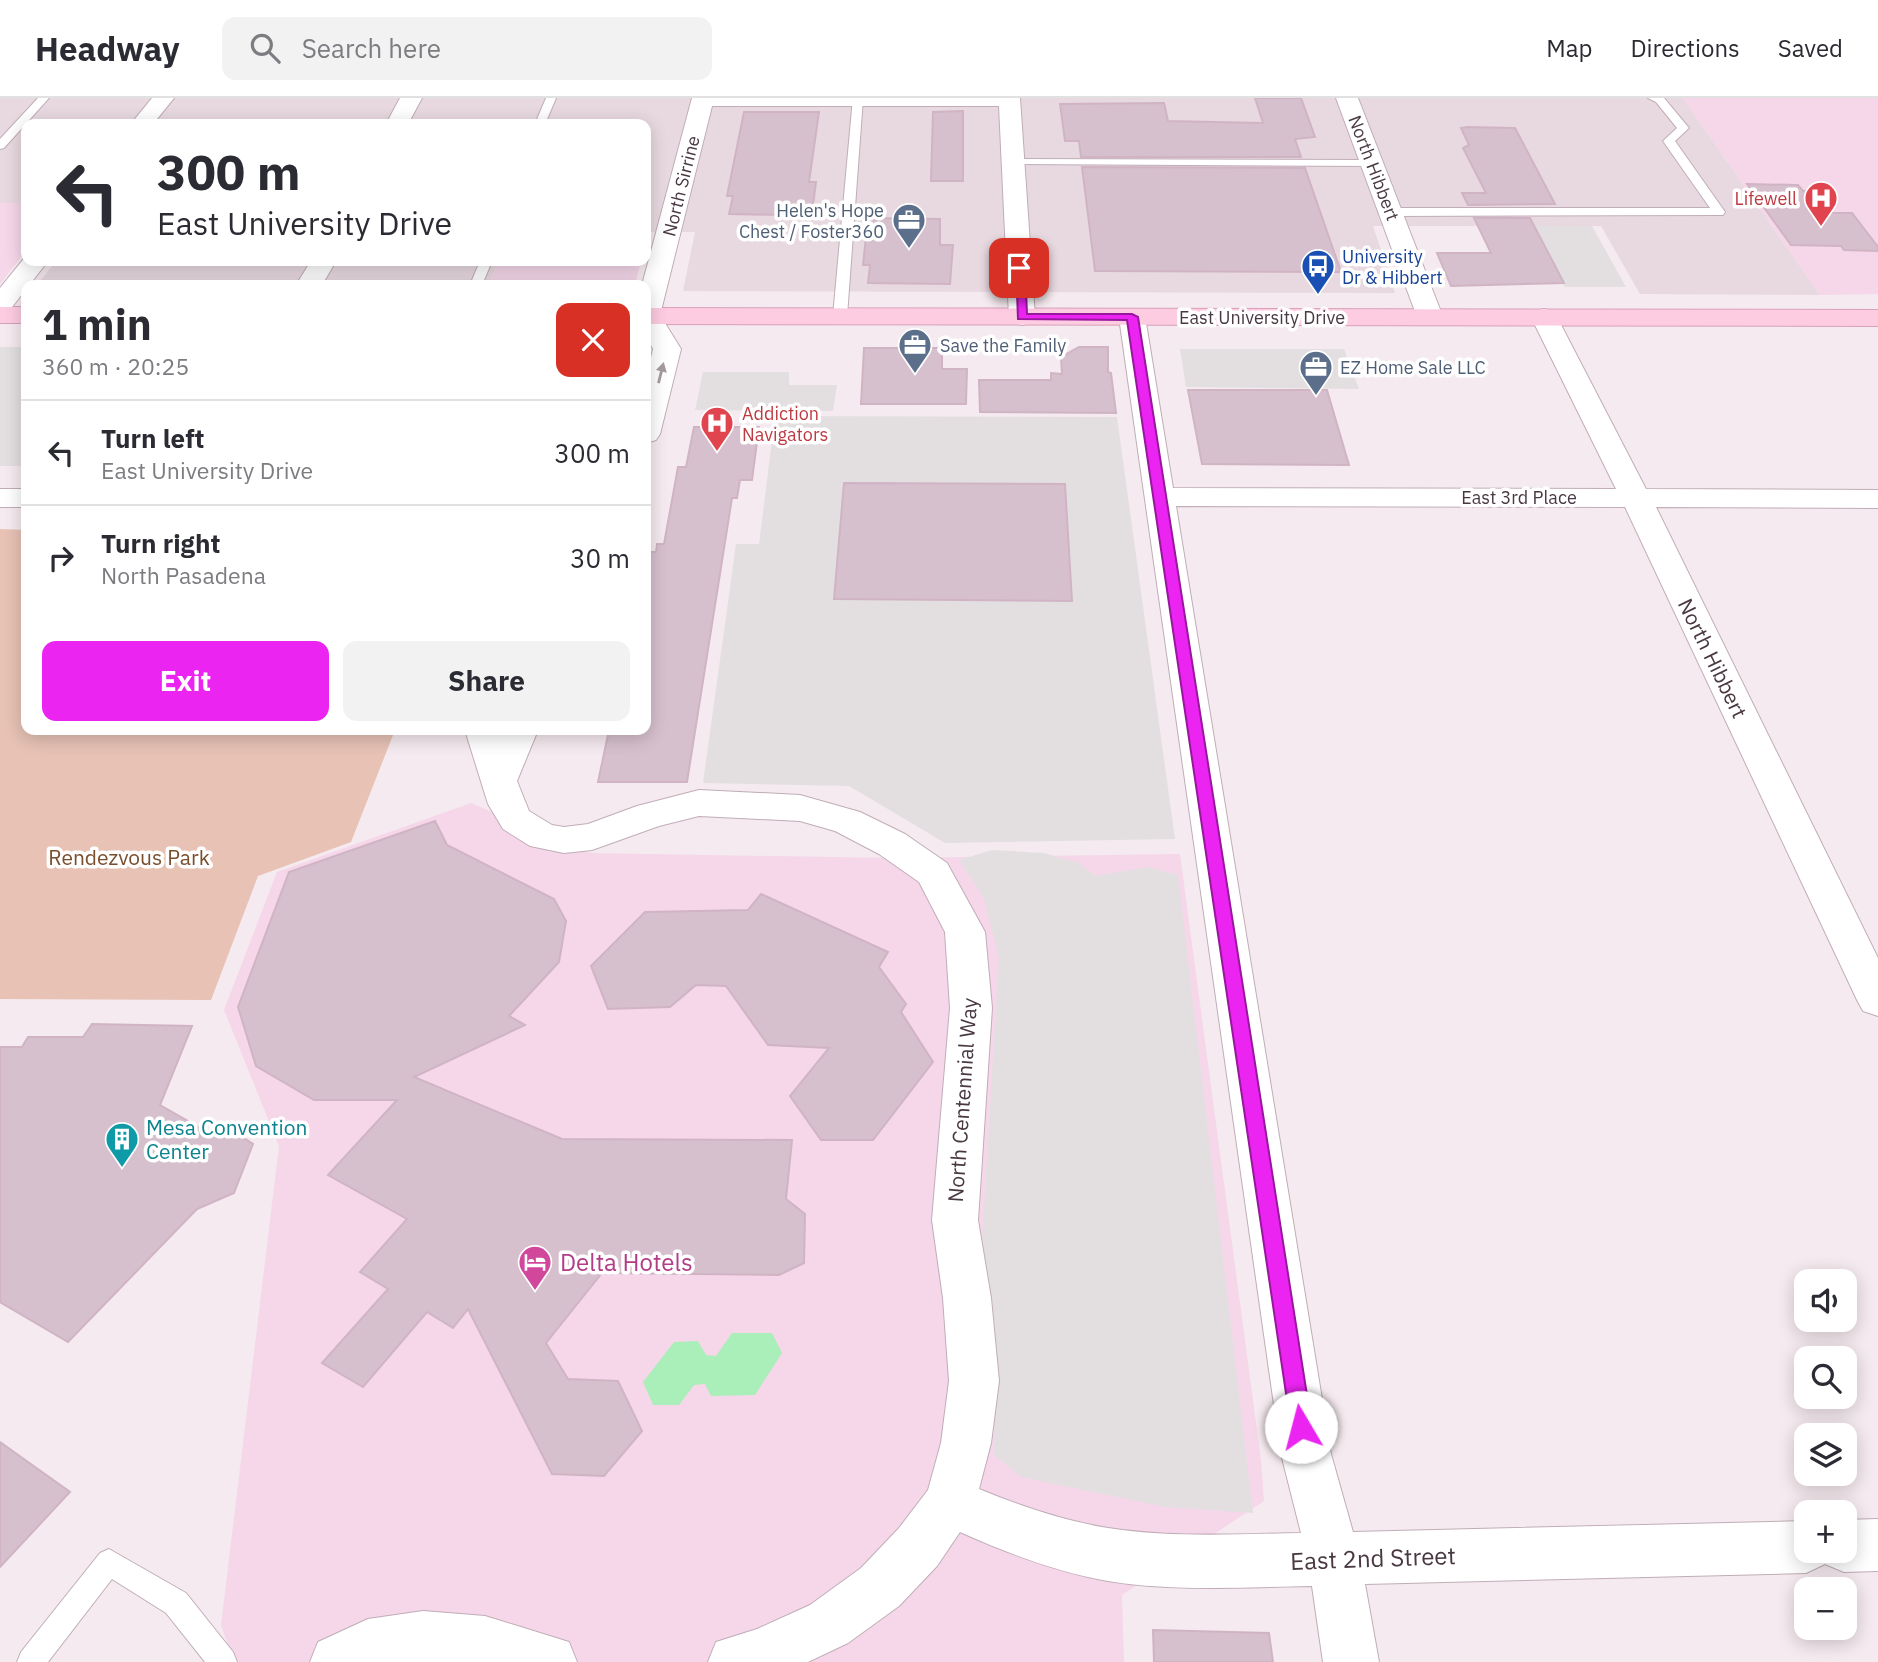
<!DOCTYPE html>
<html lang="en">
<head>
<meta charset="utf-8">
<style>
	:root { --surface:#fff; --page:#f2f2f3; --text:#2b2b33; --muted:#7c7c81; --line:#e1e1e2; --accent:#eb24f2 }
	body { margin:0; font-family:"IBM Plex Sans",sans-serif; background:var(--page); color:var(--text); height:100vh; display:flex; flex-direction:column; font-size:26px; white-space:nowrap }
	* { box-sizing:border-box; margin:0 }
	p { font-size:23px; color:var(--muted) }
	.icon { flex:none; width:38px; height:38px; fill:none; stroke:currentColor; stroke-width:2; stroke-linecap:round; stroke-linejoin:round }
	.map { position:relative; flex:1; overflow:hidden }
	.drawer { position:absolute; left:21px; top:182px; width:630px; height:455px; display:flex; flex-direction:column; background:var(--surface); border-radius:14px; box-shadow:0 4px 18px #0003 }
	.drawer>* { flex:none }
	.top-card { position:absolute; left:21px; top:21px; width:630px; height:147px; border-radius:14px; box-shadow:0 4px 18px #0003; background:#fff; color:var(--text); overflow:hidden }
	.buttons { position:absolute; left:1794px; top:1171px; display:grid; gap:14px }
	.buttons a { display:grid; place-items:center; width:63px; height:63px; border-radius:14px; background:var(--surface); box-shadow:0 4px 18px #0003; font-size:35px }
	.pin { position:absolute; display:grid; place-items:center; width:60px; height:60px; color:#fff; margin:-30px; border-radius:14px; box-shadow:0 4px 10px #0006 }
	.me { position:absolute; width:77px; margin:-38px; rotate:352deg; stroke-linejoin:round; filter:drop-shadow(0 0 5px #0008) }
	.turn { display:flex; align-items:center; gap:24px; height:147px; padding:0 21px; font-size:32px }
	.turn .icon { width:91px; height:91px; stroke-width:2.5 }
	.turn b { display:block; font-size:49px; line-height:60px }
	.round { display:grid; place-items:center; flex:none; width:74px; height:74px; border-radius:14px; background:var(--page) }
	.head { display:flex; align-items:center; justify-content:space-between; height:119px; padding:0 21px }
	h1 { font-size:42px; font-weight:700; line-height:52px }
	.button { display:flex; gap:14px; margin-top:auto; padding:14px 21px }
	.button a { flex:1; height:80px; border-radius:14px; background:var(--accent); color:#fff; font-size:28px; font-weight:700; line-height:80px; text-align:center }
	.button a+a { background:var(--page); color:var(--text) }
	ul { padding:0; list-style:none }
	li { display:flex; align-items:center; gap:21px; height:105px; padding:0 21px; border-top:2px solid var(--line) }
	li div { flex:1 }
	li b { display:block; font-size:26px }
	li em { font-style:normal }
	header { display:flex; align-items:center; gap:42px; box-sizing:border-box; height:98px; padding:0 35px; background:var(--surface); border-bottom:2px solid var(--line) }
	header strong { font-size:33px }
	nav { display:flex; gap:38px; margin-inline-start:auto; font-size:24px }
	.search { width:490px; height:63px; background:var(--page); display:flex; align-items:center; gap:18px; box-sizing:border-box; padding:0 24px; border-radius:14px; color:var(--muted); font-size:26px }
	.map>svg:first-child { display:block }
	.residential { fill:#e8d9e0 }
	.commercial { fill:#f5d7e9 }
	.green { fill:#e7c2b5 }
	.parking { fill:#e3dfe1 }
	.water { fill:#aaeeb9 }
	.building { fill:#d6c0cd; stroke:#d0b4c4; stroke-width:2 }
	.lines { fill:none; stroke-linecap:round; stroke-linejoin:round }
	.lane-casing { stroke:#c0adb7; stroke-width:2 }
	.street-casing { stroke:#c0adb7; stroke-width:2 }
	.secondary-casing { stroke:#d8a1b9; stroke-width:2 }
	.lane { fill:#fff; fill-rule:evenodd }
	.street { fill:#fff; fill-rule:evenodd }
	.secondary { fill:#fdcce1; fill-rule:evenodd }
	.oneway { fill:#a49ca0 }
	.route { fill:#eb24f2; stroke:#99179d; stroke-width:2 }
	.labels { text-anchor:middle; dominant-baseline:central; stroke-width:7; stroke-linejoin:round; paint-order:stroke }
	.far-street-label { font-size:18px; fill:#493842; stroke:#fff }
	.far-health-label { font-size:18px; fill:#be3a42; stroke:#fff; text-anchor:end }
	.far-service-label { font-size:18px; fill:#4e5e75; stroke:#fff; text-anchor:start }
	.far-transit-label { font-size:18px; fill:#164399; stroke:#fff; text-anchor:start }
	.street-label { font-size:21px; fill:#493842; stroke:#fff }
	.park-label { font-size:21px; fill:#794e2d; stroke:#fff }
	.culture-label { font-size:21px; fill:#0d838f; stroke:#fff; text-anchor:start }
	.near-hotel-label { font-size:24px; fill:#b23c85; stroke:#fff; text-anchor:start }
	.near-street-label { font-size:24px; fill:#493842; stroke:#fff }
</style>
</head>
<body>
<header>
<strong>Headway</strong>
<div class="search"><svg class="icon" aria-label="search" viewBox="0 0 24 24"><circle cx="10" cy="10" r="6"/><path d="M15 15l6 6"/></svg>Search here</div>
<nav><a>Map</a><a>Directions</a><a>Saved</a></nav>
</header>
<div class="map">
<svg width="1878" height="1564" viewBox="0 0 1878 1564">
	<rect width="100%" height="100%" fill="#f5eaef"/>
	<!-- residential -->
	<g class="residential">
		<polygon points="0,0 1683,0 1820,197 1640,196 1601,128 1373,128 1395,195 683,193 695,134 646,134 646,26 26,26 26,105 0,105"/>
		<polygon points="56,163 498,163 489,187 37,187"/>
	</g>
	<!-- commercial -->
	<g class="commercial">
		<polygon points="1683,0 1878,0 1878,196 1820,197"/>
		<polygon points="0,105 26,105 26,153 0,186"/>
		<polygon points="498,163 641,163 635,187 489,187"/>
		<polygon points="471,705 590,755 892,760 1180,756 1261,1362 1264,1403 1122,1497 1124,1564 234,1564 221,1527 279,1048 224,912 277,774"/>
	</g>
	<!-- green -->
	<polygon class="green" points="0,431 26,432 26,632 395,632 351,744 258,778 211,902 0,901"/>
	<!-- parking -->
	<g class="parking">
		<polygon points="1519,128 1592,128 1626,189 1565,189 1540,143"/>
		<rect x="0" y="249" width="26" height="119"/>
		<polygon points="1180,251 1344,251 1359,291 1186,289"/>
		<polygon points="703,274 789,274 789,287 837,287 833,313 695,312"/>
		<polygon points="775,318 1117,319 1175,741 945,745 849,688 703,685 736,446 759,446"/>
		<polygon points="992,752 1044,755 1079,765 1095,778 1148,769 1178,777 1253,1415 1166,1409 1021,1379 994,1357 996,1263 981,1161 999,859 984,800 959,762"/>
	</g>
	<!-- water -->
	<polygon class="water" points="732,1235 772,1235 782,1255 755,1297 711,1298 705,1286 694,1287 679,1307 653,1307 643,1284 674,1244 698,1243 706,1257 716,1258"/>
	<!-- building -->
	<g class="building">
		<polygon points="1255,0 1301,0 1315,39 1295,41 1301,59 1081,59 1079,43 1065,43 1060,6 1164,5 1168,23 1263,25"/>
		<polygon points="963,13 963,83 931,83 933,14"/>
		<polygon points="744,14 819,14 809,84 816,84 812,114 784,114 784,117 729,116 733,98 727,98"/>
		<polygon points="1467,29 1515,30 1555,106 1468,107 1462,95 1486,95 1463,50 1469,47 1461,30"/>
		<polygon points="1082,69 1305,70 1341,174 1095,173"/>
		<polygon points="1747,86 1798,87 1803,93 1816,93 1833,115 1852,115 1878,149 1878,153 1844,152 1841,148 1791,147"/>
		<polygon points="868,120 940,121 940,147 953,147 950,186 868,185 870,167 863,167"/>
		<polygon points="1474,120 1530,120 1564,185 1451,188 1437,155 1491,155"/>
		<polygon points="1079,249 1108,249 1108,274 1111,275 1116,315 980,314 979,282 1051,282 1051,275 1062,276 1061,259"/>
		<polygon points="864,250 942,250 942,271 967,271 966,306 861,306"/>
		<polygon points="1188,292 1327,292 1349,367 1202,366"/>
		<polygon points="694,329 759,329 752,382 740,382 737,400 732,400 687,684 598,684 609,632 646,632 646,454 656,454 657,446 664,446 678,369 686,369"/>
		<polygon points="844,385 1065,386 1072,503 834,501"/>
		<polygon points="435,723 447,747 554,801 566,823 559,864 509,918 525,927 414,979 562,1041 792,1042 786,1101 805,1116 804,1165 779,1177 602,1175 546,1245 568,1281 618,1283 642,1333 604,1378 552,1376 468,1211 453,1230 427,1214 363,1289 322,1265 388,1191 360,1174 407,1121 328,1077 397,1002 314,1002 256,968 238,909 289,774"/>
		<polygon points="761,796 888,854 879,869 906,906 901,914 933,964 873,1042 821,1042 790,998 829,950 768,947 726,888 696,887 670,909 608,911 591,868 645,814 748,812"/>
		<polygon points="92,926 192,928 160,1007 211,1036 230,1031 253,1046 234,1095 197,1111 68,1244 0,1204 0,949 22,949 28,939 83,939"/>
		<polygon points="0,1344 70,1394 0,1469"/>
		<polygon points="1153,1532 1269,1535 1273,1564 1154,1564"/>
	</g>
	<g class="lines">
		<defs>
			<g id="lane">
				<polygon points="38,0 49,0 4,50 0,51 0,41"/>
				<polygon points="546,0 556,0 545,26 535,26"/>
				<polygon points="853,0 863,0 847,218 840,222 833,218"/>
				<polygon points="1648,0 1664,0 1689,30 1675,43 1725,114 1723,117 1390,118 1384,114 1390,110 1710,110 1663,43 1677,30 1656,4"/>
				<polygon points="1009,61 1372,62 1378,65 1372,68 1013,66 1009,65"/>
				<polygon points="480,163 492,163 482,187 470,187"/>
				<polygon points="109,1451 186,1495 233,1554 237,1564 205,1564 166,1515 112,1481 48,1564 17,1564 21,1554 100,1455"/>
			</g>
			<g id="street">
				<polygon points="152,0 174,0 153,26 131,26"/>
				<polygon points="400,0 422,0 408,26 386,26"/>
				<polygon points="692,0 1020,0 1035,219 1031,225 1022,227 1013,225 1009,219 999,8 712,8 660,217 681,251 660,336 656,342 646,345 646,281 653,251 646,237 646,187 642,187"/>
				<polygon points="1336,0 1358,0 1443,219 1439,225 1430,227 1421,225 1417,219"/>
				<polygon points="26,158 26,163 48,163 9,213 0,215 0,190"/>
				<polygon points="311,163 336,163 322,187 296,187"/>
				<path d="M1132 211 1141 213 1145 219 1173 390 1616 391 1531 219 1535 213 1544 211 1553 213 1557 219 1646 391 1878 392V410L1656 409 1878 860V918L1863 913 1857 902 1625 409 1176 408 1331 1356 1353 1434 1806 1423V1452H1844V1422L1878 1421V1473L1844 1474 1825 1466 1806 1475 1365 1486 1379 1564H1323L1312 1488C1244 1489 1175 1494 1108 1483 1056 1474 1007 1455 960 1434L937 1468 899 1508 848 1545 808 1564H708L716 1544 757 1531 810 1507 861 1470 899 1430 928 1392 941 1345 949 1283 943 1200 932 1122 950 910 945 834 919 784 879 756 835 733 800 723 699 718 659 728 592 752 564 755 530 748 503 731 488 706 465 632H499L501 637 504 632H538L517 683 529 713 552 727 564 729 588 726 637 708 699 692 800 697 860 714 905 736 947 765 985 834 992 910 978 1122 991 1200 999 1283 991 1345 979 1391C1020 1408 1064 1423 1108 1430 1171 1440 1236 1436 1301 1435L1281 1356 1119 219 1123 213Z"/>
				<rect x="0" y="391" width="26" height="18"/>
				<polygon points="423,1513 485,1518 569,1544 577,1564 310,1564 318,1544 368,1521"/>
			</g>
			<g id="secondary">
				<rect x="0" y="209" width="26" height="16"/>
				<polygon points="646,210 1878,212 1878,228 646,226"/>
			</g>
		</defs>
		<!-- lane casing -->
		<use href="#lane" class="lane-casing"/>
		<!-- street casing -->
		<use href="#street" class="street-casing"/>
		<!-- secondary casing -->
		<use href="#secondary" class="secondary-casing"/>
		<!-- lane -->
		<use href="#lane" class="lane"/>
		<!-- street -->
		<use href="#street" class="street"/>
		<!-- secondary -->
		<use href="#secondary" class="secondary"/>
	</g>
	<!-- one-way arrows -->
	<defs><path id="oneway-solid" d="M-6-.8H1V-3.2L6.5 0L1 3.2V.8H-6Z" transform="scale(1.75)"/></defs>
	<use class="oneway" href="#oneway-solid" transform="translate(661 275) rotate(-76)"/>
	<!-- route -->
	<polygon class="route" points="1016,168 1025,170 1027,216 1132,216 1138,219 1312,1329 1309,1336 1301,1339 1294,1336 1291,1329 1127,222 1018,221"/>
	<!-- icons -->
	<defs>
		<symbol id="hospital-pin" viewBox="-11 -11 22 30"><path d="M0 17L-7.5 6A9.5 9.5 0 1 1 7.5 6Z" fill="#e0444e" stroke="#fff"/><path d="M-5-5h3v3.5h4V-5h3V5h-3V1.5h-4V5h-3Z" fill="#fff"/></symbol>
		<symbol id="office-pin" viewBox="-11 -11 22 30"><path d="M0 17L-7.5 6A9.5 9.5 0 1 1 7.5 6Z" fill="#5c6f8a" stroke="#fff"/><path d="M-6-3h4V-5.5h4V-3h4V5H-6ZM-1-4.5V-3h2v-1.5ZM-6 0V1H6V0Z" fill="#fff"/></symbol>
		<symbol id="bus-pin" viewBox="-11 -11 22 30"><path d="M0 17L-7.5 6A9.5 9.5 0 1 1 7.5 6Z" fill="#1a4fb4" stroke="#fff"/><path d="M-5-6H5V4H4V6H2V4H-2V6H-4V4H-5ZM-3.5-4V0h7V-4ZM-3.5 1.2v1.5H-2V1.2ZM2 1.2v1.5H3.5V1.2Z" fill="#fff"/></symbol>
		<symbol id="building-pin" viewBox="-11 -11 22 30"><path d="M0 17L-7.5 6A9.5 9.5 0 1 1 7.5 6Z" fill="#0f9aa8" stroke="#fff"/><path d="M-4-6H4V6H1V3H-1V6H-4ZM-2.5-4.3h1.7v1.8h-1.7ZM.8-4.3h1.7v1.8H.8ZM-2.5-1h1.7V.8h-1.7ZM.8-1h1.7V.8H.8Z" fill="#fff"/></symbol>
		<symbol id="hotel-pin" viewBox="-11 -11 22 30"><path d="M0 17L-7.5 6A9.5 9.5 0 1 1 7.5 6Z" fill="#d1479c" stroke="#fff"/><path d="M-6-4.5h1.5V1H6V5H4.5V3h-9V5H-6ZM-4 0a1.8 1.8 0 1 1 3.6 0ZM.5 0V-2.5h3Q6-2.5 6 0Z" fill="#fff"/></symbol>
	</defs>
	<g fill-rule="evenodd">
		<use href="#hospital-pin" x="1802" y="81" width="38" height="52"/>
		<use href="#office-pin" x="890" y="103" width="38" height="52"/>
		<use href="#bus-pin" x="1299" y="149" width="38" height="52"/>
		<use href="#office-pin" x="896" y="228" width="38" height="52"/>
		<use href="#office-pin" x="1297" y="250" width="38" height="52"/>
		<use href="#hospital-pin" x="698" y="306" width="38" height="52"/>
		<use href="#building-pin" x="103" y="1022" width="38" height="52"/>
		<use href="#hotel-pin" x="516" y="1145" width="38" height="52"/>
	</g>
	<g class="labels">
		<!-- far-street labels -->
		<g class="far-street-label">
			<text transform="translate(1374 70) rotate(69)">North Hibbert</text>
			<text transform="translate(681 88) rotate(-76)">North Sirrine</text>
			<text x="1262" y="219">East University Drive</text>
			<text x="1519" y="399">East 3rd Place</text>
		</g>
		<!-- far-health labels -->
		<g class="far-health-label">
			<text x="1797" y="100">Lifewell</text>
			<text x="742" y="315" text-anchor="start">Addiction<tspan x="742" dy="21">Navigators</tspan></text>
		</g>
		<!-- far-service labels -->
		<g class="far-service-label">
			<text x="884" y="112" text-anchor="end">Helen's Hope<tspan x="884" dy="21">Chest / Foster360</tspan></text>
			<text x="940" y="247">Save the Family</text>
			<text x="1340" y="269">EZ Home Sale LLC</text>
		</g>
		<!-- far-transit labels -->
		<g class="far-transit-label">
			<text x="1342" y="158">University<tspan x="1342" dy="21">Dr &amp; Hibbert</tspan></text>
		</g>
		<!-- street labels -->
		<g class="street-label">
			<text transform="translate(1713 560) rotate(64)">North Hibbert</text>
			<text transform="translate(962 1002) rotate(-86)">North Centennial Way</text>
		</g>
		<!-- park labels -->
		<g class="park-label">
			<text x="129" y="759">Rendezvous Park</text>
		</g>
		<!-- culture labels -->
		<g class="culture-label">
			<text x="146" y="1029">Mesa Convention<tspan x="146" dy="24">Center</tspan></text>
		</g>
		<!-- near-hotel labels -->
		<g class="near-hotel-label">
			<text x="560" y="1164">Delta Hotels</text>
		</g>
		<!-- near-street labels -->
		<g class="near-street-label">
			<text transform="translate(1373 1460) rotate(-2)">East 2nd Street</text>
		</g>
	</g>
</svg>
<div class="buttons">
<a><svg class="icon" aria-label="sound" viewBox="0 0 24 24"><path d="M4 9h4l5-4v14l-5-4H4zM17 9q2 3 0 6"/></svg></a>
<a><svg class="icon" aria-label="search" viewBox="0 0 24 24"><circle cx="10" cy="10" r="6"/><path d="M15 15l6 6"/></svg></a>
<a><svg class="icon" aria-label="layers" viewBox="0 0 24 24"><path d="M12 4l9 5-9 5-9-5zM3 14l9 5 9-5"/></svg></a>
<a>+</a>
<a>−</a>
</div>
<div class="pin" style="left:1019px;top:170px;background:#d93025"><svg class="icon" aria-label="arrive" viewBox="0 0 24 24"><path d="M6 21V4h12l-3 4 3 4H6"/></svg></div>
<svg class="me" style="left:1301px;top:1329px" viewBox="-20 -20 40 40"><circle r="19" fill="#fff"/><path d="M0-13L10 11 0 6-10 11z" fill="#eb24f2"/></svg>
<div class="top-card">
<div class="turn"><svg class="icon" aria-label="left" viewBox="0 0 24 24"><path d="M17 20v-9H6M10 6l-5 5 5 5"/></svg><div><b>300 m</b>East University Drive</div></div>
</div>
<section class="drawer">
<div class="head"><div><h1>1 min</h1><p>360 m · 20:25</p></div><a class="round" style="background:#d93025;color:#fff"><svg class="icon" aria-label="close" viewBox="0 0 24 24"><path d="M6 6l12 12M18 6L6 18"/></svg></a></div>
<ul>
<li><svg class="icon" aria-label="left" viewBox="0 0 24 24"><path d="M17 20v-9H6M10 6l-5 5 5 5"/></svg><div><b>Turn left</b><p>East University Drive</p></div><em>300 m</em></li>
<li><svg class="icon" aria-label="right" viewBox="0 0 24 24"><path d="M7 20v-9h11M14 6l5 5-5 5"/></svg><div><b>Turn right</b><p>North Pasadena</p></div><em>30 m</em></li>
</ul>
<div class="button"><a>Exit</a><a>Share</a></div>
</section>
</div>
</body>
</html>
